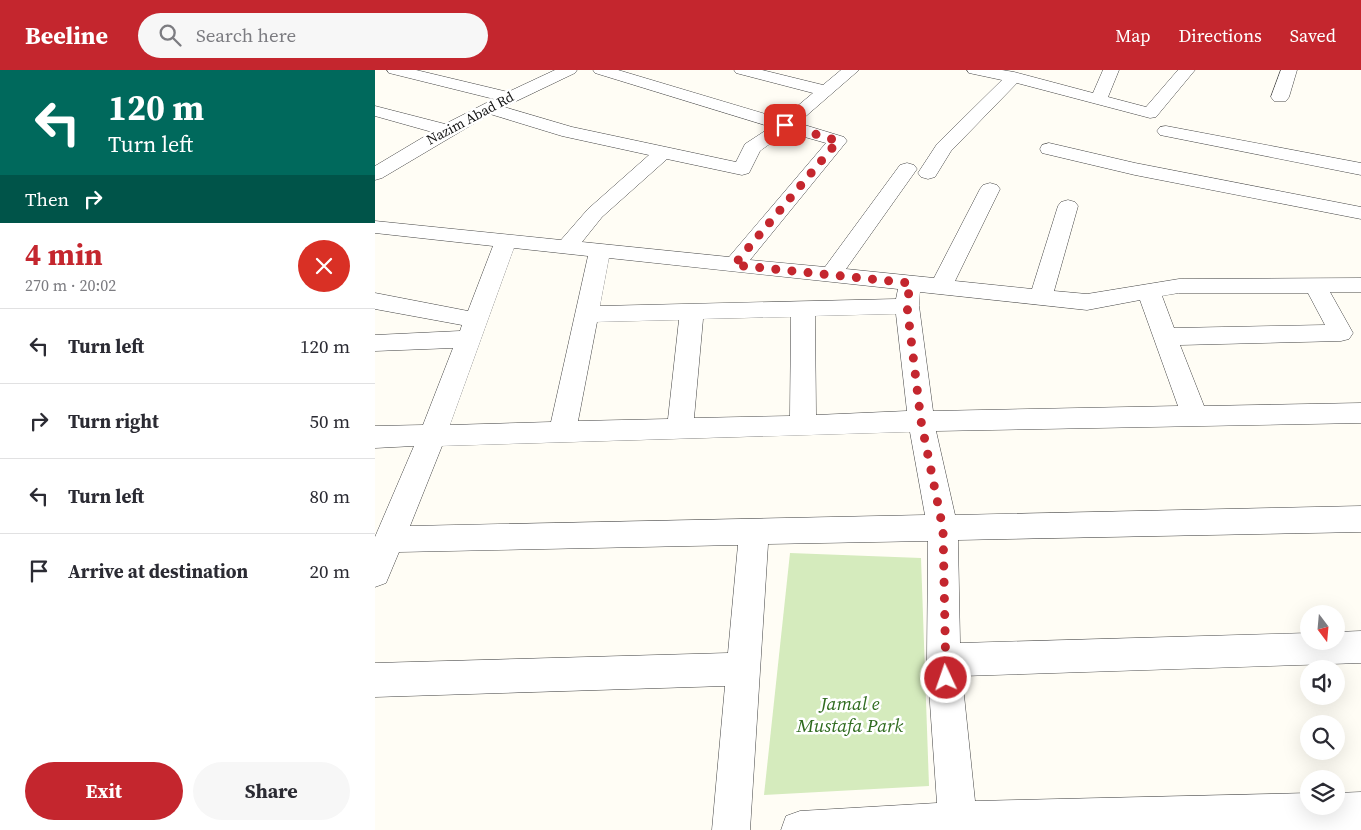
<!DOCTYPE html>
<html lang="en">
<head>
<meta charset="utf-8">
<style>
	:root { --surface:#fff; --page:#f7f7f7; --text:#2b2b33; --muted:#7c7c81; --line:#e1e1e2; --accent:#c4262e }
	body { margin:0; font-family:"Source Serif 4",serif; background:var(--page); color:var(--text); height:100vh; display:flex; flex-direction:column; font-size:19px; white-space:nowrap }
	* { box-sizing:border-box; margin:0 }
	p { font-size:16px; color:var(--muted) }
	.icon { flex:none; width:28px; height:28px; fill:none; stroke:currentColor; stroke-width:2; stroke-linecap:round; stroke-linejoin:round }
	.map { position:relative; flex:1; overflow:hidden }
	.panel { display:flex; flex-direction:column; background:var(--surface); width:375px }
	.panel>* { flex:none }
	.hud { background:#00695c; color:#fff; overflow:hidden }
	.needle { width:32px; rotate:164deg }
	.tools { position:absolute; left:925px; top:535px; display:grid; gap:10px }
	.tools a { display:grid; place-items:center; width:45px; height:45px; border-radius:50%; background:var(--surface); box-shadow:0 5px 20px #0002; font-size:25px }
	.pin { position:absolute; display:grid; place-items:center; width:42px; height:42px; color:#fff; margin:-21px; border-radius:10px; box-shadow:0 2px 8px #0006 }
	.me { position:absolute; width:55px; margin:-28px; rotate:357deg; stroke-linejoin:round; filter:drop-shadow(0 0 4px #0008) }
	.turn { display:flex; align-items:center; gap:18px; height:105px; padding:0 25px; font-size:22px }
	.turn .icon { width:65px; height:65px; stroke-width:2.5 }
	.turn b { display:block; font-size:35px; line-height:42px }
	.then { display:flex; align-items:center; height:48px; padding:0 25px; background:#0003; gap:10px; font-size:19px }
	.round { display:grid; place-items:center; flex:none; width:52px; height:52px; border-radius:26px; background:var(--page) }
	.summary { display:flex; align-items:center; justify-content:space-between; height:85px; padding:0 25px }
	h1 { font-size:30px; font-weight:700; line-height:38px; color:var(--accent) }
	.primary-button { display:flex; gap:10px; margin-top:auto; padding:10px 25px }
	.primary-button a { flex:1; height:58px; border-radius:30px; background:var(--accent); color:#fff; font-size:20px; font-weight:700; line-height:58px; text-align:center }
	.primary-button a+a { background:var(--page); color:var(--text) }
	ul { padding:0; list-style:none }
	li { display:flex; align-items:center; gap:15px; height:75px; padding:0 25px; border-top:1px solid var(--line) }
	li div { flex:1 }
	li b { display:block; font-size:19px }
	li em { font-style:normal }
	header { display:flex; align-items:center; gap:30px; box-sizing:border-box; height:70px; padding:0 25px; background:var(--accent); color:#fff }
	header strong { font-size:24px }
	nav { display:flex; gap:28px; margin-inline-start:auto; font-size:18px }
	.search { width:350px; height:45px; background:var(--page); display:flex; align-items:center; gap:12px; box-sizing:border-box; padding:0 18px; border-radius:28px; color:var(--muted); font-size:19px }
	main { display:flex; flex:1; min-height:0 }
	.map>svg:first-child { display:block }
	.green { fill:#d5ebbd }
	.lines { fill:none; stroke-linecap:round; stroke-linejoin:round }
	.minor-casing { stroke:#444; stroke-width:1 }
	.minor { fill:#fff; fill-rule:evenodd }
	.route { stroke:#c4262e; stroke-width:9; stroke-dasharray:0 16.2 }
	.labels { text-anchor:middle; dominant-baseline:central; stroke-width:5; stroke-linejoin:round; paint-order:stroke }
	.far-street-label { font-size:14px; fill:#111; stroke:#fff }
	.near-park-label { font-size:19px; font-style:italic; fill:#2f6b1f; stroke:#fff }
</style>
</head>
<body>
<header>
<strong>Beeline</strong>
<div class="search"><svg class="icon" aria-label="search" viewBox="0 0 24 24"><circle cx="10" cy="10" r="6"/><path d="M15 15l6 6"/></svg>Search here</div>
<nav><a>Map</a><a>Directions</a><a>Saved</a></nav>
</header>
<main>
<section class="panel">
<div class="hud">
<div class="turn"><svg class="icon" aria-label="left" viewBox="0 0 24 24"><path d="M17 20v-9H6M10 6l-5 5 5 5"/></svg><div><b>120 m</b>Turn left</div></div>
<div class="then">Then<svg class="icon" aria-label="right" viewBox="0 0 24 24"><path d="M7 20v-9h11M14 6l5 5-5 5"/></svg></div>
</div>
<div class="summary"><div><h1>4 min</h1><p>270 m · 20:02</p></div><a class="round" style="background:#d93025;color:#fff"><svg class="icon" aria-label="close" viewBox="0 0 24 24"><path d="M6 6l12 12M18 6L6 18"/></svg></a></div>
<ul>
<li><svg class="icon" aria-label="left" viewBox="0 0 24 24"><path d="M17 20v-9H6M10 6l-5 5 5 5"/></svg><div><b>Turn left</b></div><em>120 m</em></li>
<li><svg class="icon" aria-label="right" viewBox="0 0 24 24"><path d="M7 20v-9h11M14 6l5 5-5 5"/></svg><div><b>Turn right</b></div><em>50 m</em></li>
<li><svg class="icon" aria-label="left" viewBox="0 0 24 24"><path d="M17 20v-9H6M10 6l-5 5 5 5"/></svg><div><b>Turn left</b></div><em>80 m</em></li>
<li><svg class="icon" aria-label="arrive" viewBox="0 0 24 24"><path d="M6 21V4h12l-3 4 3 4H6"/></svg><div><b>Arrive at destination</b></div><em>20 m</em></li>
</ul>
<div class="primary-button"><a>Exit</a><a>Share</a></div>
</section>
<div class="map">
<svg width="986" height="760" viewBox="0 0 986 760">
	<rect width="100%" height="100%" fill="#fffdf5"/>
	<!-- green -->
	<polygon class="green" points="415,483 546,488 554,716 389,725"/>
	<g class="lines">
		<defs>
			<g id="minor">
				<path d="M12 0H41L133 22 180 0H202L200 3 129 37 197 57 361 92 370 74 396 57 220 3 218 0H243L407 49 438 23 361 3 359 0H387L448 15 466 0H484L423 53 469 67 472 71 375 190 450 197 525 95 532 93 539 95 542 99 471 199 559 208 605 119 608 115 615 113 622 115 625 119 580 211 657 219 683 136 686 132 693 130 700 132 703 136 679 221 712 224 804 209 986 208V222H955L978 263 974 269 966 271 805 275 829 336 986 333V353L561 361 580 445 986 436V462L583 470 585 573 934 563V571H961V562L986 561V593L587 606 600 731 934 723V736H961V723L986 722V760H406L411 746 425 741 562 733 552 590 553 471 393 474 375 760H337L350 616 0 627V593L353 583 363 475 24 482 11 513 0 517V467L39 376 0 378V356L48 355 78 278 0 281V265L85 261 87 255 0 239V223L93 241 118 176 0 163V151L186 170 213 139 274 85 187 66 115 44 7 108 0 110V96L57 62 0 46V36L70 54 119 29 14 3ZM412 62 451 73 354 187 207 172 227 147 292 89 367 105 374 103 385 81ZM139 178 213 186 176 352 75 355ZM234 188 523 219 521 229 225 236ZM545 222 712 240 765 230 803 336 558 341 544 236ZM804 223H933L950 255 799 258 787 226ZM521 244 532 341 441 345 440 246ZM416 247 415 346 319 348 328 249ZM304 250 293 349 203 351 222 252ZM535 362 550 445 35 456 67 376Z"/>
				<polygon points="592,0 627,0 639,2 718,23 728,0 744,0 733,27 771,37 803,0 820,0 781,47 775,48 642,13 576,81 560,107 553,109 546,107 543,103 562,74 627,10 594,3"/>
				<polygon points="906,0 922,0 914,27 911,31 899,31 896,27"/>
				<polygon points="791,56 986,93 986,105 785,65 782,61 785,57"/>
				<polygon points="674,73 760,93 986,137 986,149 760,105 667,83 665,79 667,75"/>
			</g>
		</defs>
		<!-- minor casing -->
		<use href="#minor" class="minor-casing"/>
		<!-- minor -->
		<use href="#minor" class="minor"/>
	</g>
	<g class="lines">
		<!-- route -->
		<polyline class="route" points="410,55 463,71 359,195 535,213 532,236 546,351 568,459 571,608"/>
	</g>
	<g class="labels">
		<!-- far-street labels -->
		<g class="far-street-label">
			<text transform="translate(95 48) rotate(-28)">Nazim Abad Rd</text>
		</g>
		<!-- near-park labels -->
		<g class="near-park-label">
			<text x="475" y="633">Jamal e<tspan x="475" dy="22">Mustafa Park</tspan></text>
		</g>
	</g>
</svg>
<div class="tools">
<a><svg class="needle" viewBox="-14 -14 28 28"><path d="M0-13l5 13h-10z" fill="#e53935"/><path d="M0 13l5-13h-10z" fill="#7c7c81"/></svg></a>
<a><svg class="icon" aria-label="sound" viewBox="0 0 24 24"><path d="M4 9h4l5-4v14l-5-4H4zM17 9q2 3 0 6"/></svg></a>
<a><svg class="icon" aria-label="search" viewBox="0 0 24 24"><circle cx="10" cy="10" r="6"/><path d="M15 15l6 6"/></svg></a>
<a><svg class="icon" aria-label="layers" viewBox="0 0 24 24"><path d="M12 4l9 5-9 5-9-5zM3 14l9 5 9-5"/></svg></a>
</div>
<div class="pin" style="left:410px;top:55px;background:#d93025"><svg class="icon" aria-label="arrive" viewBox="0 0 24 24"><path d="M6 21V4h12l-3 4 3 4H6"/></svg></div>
<svg class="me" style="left:571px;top:608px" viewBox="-20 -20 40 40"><circle r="17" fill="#c4262e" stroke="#fff" stroke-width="3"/><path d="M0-11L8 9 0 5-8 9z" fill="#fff"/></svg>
</div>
</main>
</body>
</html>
